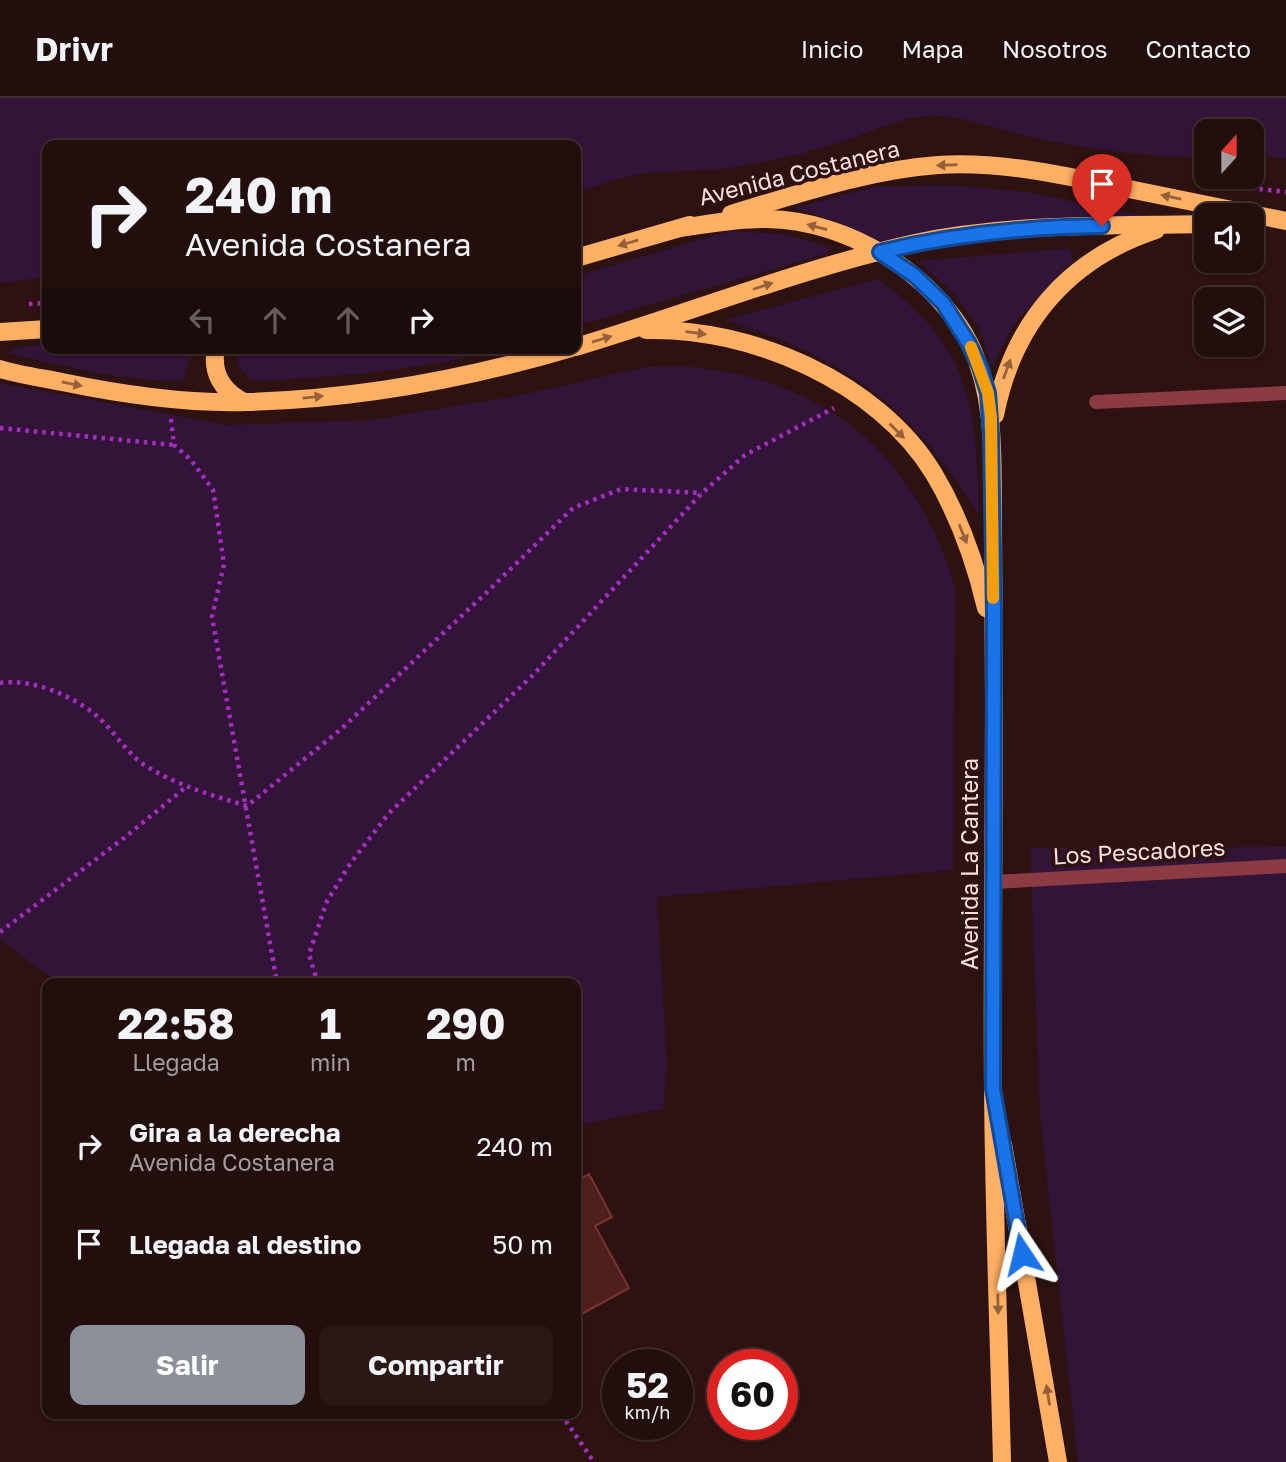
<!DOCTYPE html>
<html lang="es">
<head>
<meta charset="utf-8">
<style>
	:root { --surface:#220e0d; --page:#2a1716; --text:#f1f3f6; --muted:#a29c9d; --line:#3f2e2e; --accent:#8c9099 }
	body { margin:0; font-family:"Golos Text",sans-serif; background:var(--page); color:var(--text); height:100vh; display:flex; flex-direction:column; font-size:26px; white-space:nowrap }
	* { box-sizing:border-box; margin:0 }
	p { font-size:23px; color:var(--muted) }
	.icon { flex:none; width:38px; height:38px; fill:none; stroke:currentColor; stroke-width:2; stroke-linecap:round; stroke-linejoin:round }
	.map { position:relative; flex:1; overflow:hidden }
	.panel { position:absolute; left:42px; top:880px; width:539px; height:441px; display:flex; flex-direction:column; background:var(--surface); border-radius:14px; box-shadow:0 2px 5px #0004,0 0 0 2px var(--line) }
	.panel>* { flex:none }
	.hud { position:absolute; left:42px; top:42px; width:539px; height:214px; border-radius:14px; box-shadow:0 2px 5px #0004,0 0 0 2px var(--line); background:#220e0d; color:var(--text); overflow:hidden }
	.needle { width:46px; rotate:21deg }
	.buttons { position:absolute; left:1194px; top:21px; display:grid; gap:14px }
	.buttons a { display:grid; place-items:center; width:70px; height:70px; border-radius:14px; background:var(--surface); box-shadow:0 2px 5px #0004,0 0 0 2px var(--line); font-size:35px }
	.speed { position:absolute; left:602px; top:1251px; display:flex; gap:14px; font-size:35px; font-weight:700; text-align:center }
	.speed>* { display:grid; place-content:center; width:91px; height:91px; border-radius:50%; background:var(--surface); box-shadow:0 2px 5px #0004,0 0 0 2px var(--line); line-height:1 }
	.speed small { font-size:18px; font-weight:400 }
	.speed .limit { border:10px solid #d22; background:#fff; color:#111 }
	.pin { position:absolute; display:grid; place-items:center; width:60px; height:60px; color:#fff; margin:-72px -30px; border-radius:50% 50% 50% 0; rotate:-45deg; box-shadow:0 0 7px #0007 }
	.pin .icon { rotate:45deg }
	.me { position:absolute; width:77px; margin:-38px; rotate:350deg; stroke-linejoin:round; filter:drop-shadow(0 0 5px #0008) }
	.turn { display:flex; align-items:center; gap:24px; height:147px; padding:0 28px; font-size:32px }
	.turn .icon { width:91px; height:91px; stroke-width:2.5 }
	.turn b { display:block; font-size:49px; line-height:60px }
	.lanes { display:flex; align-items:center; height:66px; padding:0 28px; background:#0003; justify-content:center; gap:35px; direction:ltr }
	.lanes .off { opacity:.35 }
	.eta { display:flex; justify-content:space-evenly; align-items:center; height:119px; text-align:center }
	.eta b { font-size:42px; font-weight:700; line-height:49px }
	.primary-button { display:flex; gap:14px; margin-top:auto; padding:14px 28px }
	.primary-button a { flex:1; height:80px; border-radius:14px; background:var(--accent); color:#fff; font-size:28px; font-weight:700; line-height:80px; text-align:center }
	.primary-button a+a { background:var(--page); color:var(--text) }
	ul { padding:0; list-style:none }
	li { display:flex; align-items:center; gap:21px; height:98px; padding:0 28px }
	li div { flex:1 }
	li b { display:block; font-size:26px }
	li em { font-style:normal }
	header { display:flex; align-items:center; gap:42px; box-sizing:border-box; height:98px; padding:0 35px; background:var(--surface); border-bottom:2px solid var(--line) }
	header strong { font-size:33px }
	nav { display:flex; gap:38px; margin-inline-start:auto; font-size:24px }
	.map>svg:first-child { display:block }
	.green { fill:#311437 }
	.building { fill:#4e201d; stroke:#7a332e; stroke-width:2 }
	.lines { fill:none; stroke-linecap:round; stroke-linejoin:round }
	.path { stroke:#a52ec1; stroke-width:4.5; stroke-dasharray:3.5 5; stroke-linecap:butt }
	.lane { stroke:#8c3b43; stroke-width:14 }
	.street { stroke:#8c3b43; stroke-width:14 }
	.primary { stroke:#ffb064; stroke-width:18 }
	.oneway { fill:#96613a }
	.route-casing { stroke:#114b97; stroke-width:18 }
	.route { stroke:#1a73e8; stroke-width:12 }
	.slow { stroke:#f59e0b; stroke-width:12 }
	.labels { text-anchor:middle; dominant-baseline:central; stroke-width:7; stroke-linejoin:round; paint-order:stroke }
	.street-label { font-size:23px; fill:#fdd; stroke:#2d1211 }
</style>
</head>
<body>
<header>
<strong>Drivr</strong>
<nav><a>Inicio</a><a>Mapa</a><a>Nosotros</a><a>Contacto</a></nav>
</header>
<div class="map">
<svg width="1286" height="1364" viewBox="0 0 1286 1364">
	<rect width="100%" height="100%" fill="#2d1211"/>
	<!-- green -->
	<g class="green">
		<path d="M0 0H1286V61L1251 56V33H1206V60C1147 58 1089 52 1031 39 1001 33 970 19 938 18 903 16 874 34 841 44 804 56 766 65 727 70 704 73 681 73 658 74 630 76 602 85 576 96V47H47V179L0 185Z"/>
		<polygon points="944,87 1027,94 1169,123 1030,124 879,145 844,126 793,110 874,89"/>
		<polygon points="729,133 785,136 832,150 825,156 576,228 576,178"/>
		<polygon points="1070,150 1073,163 1013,227 992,269 979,230 955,197 919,163"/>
		<path d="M878 181C973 250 976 308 979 418 916 312 843 257 724 222Z"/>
		<path d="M47 246V250H194L183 283C123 284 65 268 7 255L14 250Z"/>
		<path d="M237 250H501C422 273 341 278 259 283L250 281 238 268Z"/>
		<path d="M680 268C822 278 915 353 955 490L953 772 657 799 667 966 663 1011 576 1027V886L59 885 0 842V285L227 327 371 322 517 298 646 269Z"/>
		<polygon points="1286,749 1286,1364 1078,1364 1040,1016 1030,750"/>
	</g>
	<!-- building -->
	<polygon class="building" points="589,1076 612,1119 595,1128 629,1190 578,1218 576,1214 576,1083"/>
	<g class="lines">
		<!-- path -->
		<g class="path">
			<polyline points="1251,90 1286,94"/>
			<polyline points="29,206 47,205"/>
			<polyline points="171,321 174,347 191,362 213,392 224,466 212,519 276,879"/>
			<polyline points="0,330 174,347"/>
			<path d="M0 585C32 580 74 598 98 619 114 633 126 654 143 666 175 687 211 697 247 708L340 632 487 494 573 410 621 391 702 395"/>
			<polyline points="0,834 124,740 186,689"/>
			<polyline points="318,886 309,856 327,803 350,766 388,716 533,577 702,395 745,357 834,310"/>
			<polyline points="561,1316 594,1364"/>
		</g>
		<!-- lane -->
		<polyline class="lane" points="1096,304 1286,295"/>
		<!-- street -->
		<polyline class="street" points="994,784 1286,768"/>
		<!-- primary -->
		<g class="primary">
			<path d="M731 116C798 96 868 72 938 67 1000 63 1063 77 1124 90 1178 101 1232 112 1286 123"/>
			<path d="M680 130C709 126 738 120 767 121 847 122 934 175 970 246 997 303 992 365 993 426 993 485 994 543 994 602 994 731 992 861 993 990 994 1115 999 1240 1002 1364"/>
			<polyline points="576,160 690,127"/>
			<path d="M646 232C750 229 879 284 934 376 959 418 975 463 986 510"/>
			<polyline points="0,234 47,231"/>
			<path d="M576 249C689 215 799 171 915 145 1010 125 1109 128 1206 126"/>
			<path d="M216 250C211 275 222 293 244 304"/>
			<path d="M0 271C20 277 42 280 62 284 120 296 187 306 247 304 356 301 466 281 571 250"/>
			<path d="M995 317C1013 225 1068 161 1156 132"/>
			<polyline points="1003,1046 1058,1364"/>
		</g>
	</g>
	<!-- one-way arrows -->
	<defs><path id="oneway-solid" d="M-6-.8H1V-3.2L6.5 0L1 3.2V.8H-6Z" transform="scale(1.75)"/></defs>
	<g class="oneway">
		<use href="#oneway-solid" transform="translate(947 67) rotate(178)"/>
		<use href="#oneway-solid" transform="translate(1171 99) rotate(-168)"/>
		<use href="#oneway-solid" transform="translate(817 129) rotate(-165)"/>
		<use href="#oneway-solid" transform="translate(628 145) rotate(164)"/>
		<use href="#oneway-solid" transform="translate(763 188) rotate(-18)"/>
		<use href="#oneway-solid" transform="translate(696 235) rotate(7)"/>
		<use href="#oneway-solid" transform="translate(602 241) rotate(-17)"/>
		<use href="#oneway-solid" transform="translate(1007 271) rotate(-70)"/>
		<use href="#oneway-solid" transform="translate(72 286) rotate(12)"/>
		<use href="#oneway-solid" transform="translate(313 299) rotate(-6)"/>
		<use href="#oneway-solid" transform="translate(897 333) rotate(45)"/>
		<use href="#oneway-solid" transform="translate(963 436) rotate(68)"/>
		<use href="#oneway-solid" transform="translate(998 1206) rotate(89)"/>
		<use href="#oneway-solid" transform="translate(1048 1297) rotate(-99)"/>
	</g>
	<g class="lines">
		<defs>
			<path id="route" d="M1022 1156 993 991 994 516 991 337 988 295 980 269 968 244 943 205 915 178 880 154C953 136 1027 129 1102 128"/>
		</defs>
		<!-- route casing -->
		<use href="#route" class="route-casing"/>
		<!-- route -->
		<use href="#route" class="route"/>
		<!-- slow -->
		<polyline class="slow" points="971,249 988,295 991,319 993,500"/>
	</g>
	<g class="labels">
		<!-- street labels -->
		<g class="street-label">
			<text transform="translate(799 74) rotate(-14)">Avenida Costanera</text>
			<text transform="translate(1139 753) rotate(-3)">Los Pescadores</text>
			<text transform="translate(969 766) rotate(-90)">Avenida La Cantera</text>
		</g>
	</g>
</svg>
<div class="buttons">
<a><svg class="needle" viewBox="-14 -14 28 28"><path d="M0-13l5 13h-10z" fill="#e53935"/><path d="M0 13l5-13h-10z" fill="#a29c9d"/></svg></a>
<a><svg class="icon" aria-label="sound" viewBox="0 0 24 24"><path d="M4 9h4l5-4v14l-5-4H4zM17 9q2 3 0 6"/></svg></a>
<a><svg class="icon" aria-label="layers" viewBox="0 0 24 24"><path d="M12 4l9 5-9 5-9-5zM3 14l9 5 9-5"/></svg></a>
</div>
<div class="speed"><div>52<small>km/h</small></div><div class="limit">60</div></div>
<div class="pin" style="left:1102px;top:128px;background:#d93025"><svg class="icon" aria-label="arrive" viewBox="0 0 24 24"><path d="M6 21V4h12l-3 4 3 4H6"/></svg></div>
<svg class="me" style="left:1022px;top:1156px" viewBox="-20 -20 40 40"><path d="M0-17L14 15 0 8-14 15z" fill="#1a73e8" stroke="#fff" stroke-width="4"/></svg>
<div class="hud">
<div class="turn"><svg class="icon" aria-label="right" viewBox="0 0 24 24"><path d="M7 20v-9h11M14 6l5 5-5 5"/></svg><div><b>240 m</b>Avenida Costanera</div></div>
<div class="lanes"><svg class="icon off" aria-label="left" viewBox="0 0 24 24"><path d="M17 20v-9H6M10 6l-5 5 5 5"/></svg><svg class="icon off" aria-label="ahead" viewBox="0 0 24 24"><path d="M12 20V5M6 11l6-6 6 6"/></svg><svg class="icon off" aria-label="ahead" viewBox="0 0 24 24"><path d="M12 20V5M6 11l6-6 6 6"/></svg><svg class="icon" aria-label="right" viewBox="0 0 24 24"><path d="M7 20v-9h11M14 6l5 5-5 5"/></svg></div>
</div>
<section class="panel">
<div class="eta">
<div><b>22:58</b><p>Llegada</p></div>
<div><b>1</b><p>min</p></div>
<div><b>290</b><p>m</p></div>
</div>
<ul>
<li><svg class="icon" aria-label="right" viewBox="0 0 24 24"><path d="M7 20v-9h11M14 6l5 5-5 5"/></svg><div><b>Gira a la derecha</b><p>Avenida Costanera</p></div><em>240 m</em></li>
<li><svg class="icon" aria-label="arrive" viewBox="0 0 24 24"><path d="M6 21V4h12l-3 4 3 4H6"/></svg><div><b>Llegada al destino</b></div><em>50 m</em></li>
</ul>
<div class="primary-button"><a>Salir</a><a>Compartir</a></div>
</section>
</div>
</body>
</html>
